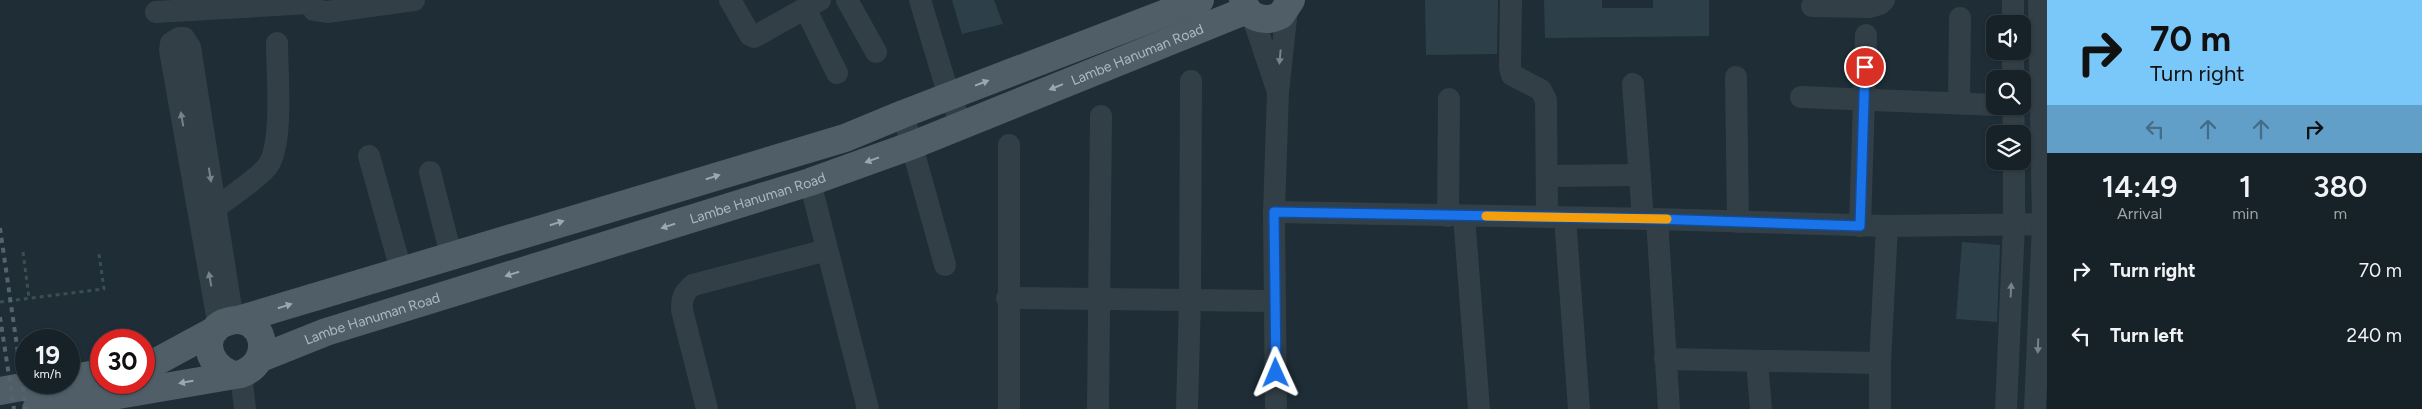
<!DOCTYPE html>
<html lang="en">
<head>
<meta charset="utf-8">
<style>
	:root { --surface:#162228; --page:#1f2a30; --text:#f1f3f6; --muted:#9ea4a8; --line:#353f45 }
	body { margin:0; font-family:Figtree,sans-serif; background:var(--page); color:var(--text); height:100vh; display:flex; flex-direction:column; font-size:19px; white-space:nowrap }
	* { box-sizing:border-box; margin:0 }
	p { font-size:16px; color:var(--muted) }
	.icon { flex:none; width:28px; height:28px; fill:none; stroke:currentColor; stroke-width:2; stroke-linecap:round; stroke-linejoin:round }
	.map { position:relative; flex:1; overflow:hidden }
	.sheet { display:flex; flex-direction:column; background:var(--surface); width:375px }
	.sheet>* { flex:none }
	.guide { background:#7ac7fa; color:#111; overflow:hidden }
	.buttons { position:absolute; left:1986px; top:15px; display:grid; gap:10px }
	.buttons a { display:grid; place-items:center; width:45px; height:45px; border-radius:10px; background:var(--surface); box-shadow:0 1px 4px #0004,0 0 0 1px var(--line); font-size:25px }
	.speed { position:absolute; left:15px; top:329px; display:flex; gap:10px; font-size:25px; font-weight:700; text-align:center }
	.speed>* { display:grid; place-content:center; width:65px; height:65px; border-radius:50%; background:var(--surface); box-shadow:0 1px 4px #0004,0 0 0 1px var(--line); line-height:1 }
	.speed small { font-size:12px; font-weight:400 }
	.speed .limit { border:8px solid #d22; background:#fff; color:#111 }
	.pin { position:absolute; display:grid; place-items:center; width:42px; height:42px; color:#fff; margin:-21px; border:2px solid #fff; border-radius:50%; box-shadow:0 1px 5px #0007 }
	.me { position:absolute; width:55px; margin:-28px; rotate:359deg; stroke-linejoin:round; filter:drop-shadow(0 0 4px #0008) }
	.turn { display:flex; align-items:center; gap:18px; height:105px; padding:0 20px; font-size:22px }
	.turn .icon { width:65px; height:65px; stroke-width:2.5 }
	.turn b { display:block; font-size:35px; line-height:42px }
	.lanes { display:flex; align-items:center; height:48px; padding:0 20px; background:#0003; justify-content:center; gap:25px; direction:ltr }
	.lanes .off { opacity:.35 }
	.eta { display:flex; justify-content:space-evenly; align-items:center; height:85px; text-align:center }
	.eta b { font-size:30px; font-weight:600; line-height:35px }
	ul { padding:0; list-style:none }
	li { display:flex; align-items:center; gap:15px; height:65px; padding:0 20px }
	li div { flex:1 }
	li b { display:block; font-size:19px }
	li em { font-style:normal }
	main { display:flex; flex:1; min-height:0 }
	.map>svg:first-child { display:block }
	.building { fill:#2d404a }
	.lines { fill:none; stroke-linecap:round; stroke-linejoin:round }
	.path { stroke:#39504c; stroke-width:3; stroke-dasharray:4 4; stroke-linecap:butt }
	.minor { stroke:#323f46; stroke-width:22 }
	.major { stroke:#4f5e67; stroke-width:28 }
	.rail { stroke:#53646e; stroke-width:4; stroke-dasharray:5 5; stroke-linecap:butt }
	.oneway { fill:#75838b }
	.oneway2 { fill:#99a8b1 }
	.route-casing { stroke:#114b97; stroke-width:12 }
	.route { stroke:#1a73e8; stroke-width:9 }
	.slow { stroke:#f59e0b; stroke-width:9 }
	.labels { text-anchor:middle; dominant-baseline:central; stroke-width:5; stroke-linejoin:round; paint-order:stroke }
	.street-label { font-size:14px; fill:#abbac4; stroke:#18242b }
</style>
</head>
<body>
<main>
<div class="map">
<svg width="2047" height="409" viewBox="0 0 2047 409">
	<rect width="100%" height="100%" fill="#1e2d36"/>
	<!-- building -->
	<g class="building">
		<polygon points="952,0 994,0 1003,24 962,34"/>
		<polygon points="1425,0 1498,0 1497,54 1426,55"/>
		<polygon points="1544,0 1602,0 1602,8 1653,8 1653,0 1709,0 1709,36 1545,38"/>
		<polygon points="1962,242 2000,245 1997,322 1956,319"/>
	</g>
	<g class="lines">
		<!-- path -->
		<g class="path">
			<polyline points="23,252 29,298"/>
			<polyline points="0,302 104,289 99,254"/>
		</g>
		<!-- minor -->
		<g class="minor">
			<polyline points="309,0 314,10 327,12 414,0"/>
			<polyline points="730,0 750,35 754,37 820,0"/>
			<polyline points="847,0 876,52"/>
			<polyline points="920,0 949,96 962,125"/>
			<polyline points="1511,0 1510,68 1512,75 1541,90 1546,100 1547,217"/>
			<polyline points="2013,0 2013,24"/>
			<polyline points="1812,6 1870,7 1880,4 1884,0"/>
			<polyline points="806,10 837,73"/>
			<polyline points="156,12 310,3"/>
			<polyline points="1252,15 1278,92 1287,9"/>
			<polyline points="2013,51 2013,79"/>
			<polyline points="1736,77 1738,222"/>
			<polyline points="1633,84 1643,219"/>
			<polyline points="1801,97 1995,105"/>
			<polyline points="1959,103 1960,18"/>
			<polyline points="2013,106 2014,134"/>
			<polyline points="903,114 945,265"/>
			<polyline points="1009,145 1009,409"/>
			<polyline points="369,156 401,270"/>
			<polyline points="430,172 451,255"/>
			<polyline points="1547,176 1640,175"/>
			<polyline points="810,182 868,409"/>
			<path d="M215 208C230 197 256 180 267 167 284 146 277 71 277 43"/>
			<polyline points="1274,212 1657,219 1887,226 2047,224"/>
			<polyline points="1448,216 1449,99"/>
			<polyline points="1464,216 1479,409"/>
			<polyline points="1565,218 1579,409"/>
			<polyline points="1657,219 1669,409"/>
			<polyline points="1860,226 1866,35"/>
			<polyline points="1007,298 1275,301"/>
			<polyline points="219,327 170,50 171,43 179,38 184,38 190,47 233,321"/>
			<polyline points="1665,359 1880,363"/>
			<polyline points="1757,361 1761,409"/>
			<polyline points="241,374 245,409"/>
			<path d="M707 409 682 310C682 298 683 293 693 285L827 250"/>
			<polyline points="1098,409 1101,116"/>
			<polyline points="1187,409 1190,300 1191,81"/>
			<polyline points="1276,409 1274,212 1278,92"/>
			<polyline points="1880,409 1880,363 1887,226"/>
			<polyline points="2006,409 2014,224 2014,161"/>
			<polyline points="2035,409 2043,223 2039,0"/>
		</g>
		<!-- major -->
		<g class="major">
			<path d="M1243 0C1247 19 1266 23 1281 15L1291 0"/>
			<polyline points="238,320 845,138 903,114 1200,0"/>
			<path id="s1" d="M261 358 326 332 810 182 913 145 1247 10"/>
			<polyline points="144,365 156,362 215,330"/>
			<polyline points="69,379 101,373"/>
			<polyline points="0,391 49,382"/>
			<path d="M36 409 241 374C276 361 264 313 230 321 199 328 205 365 231 374"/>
		</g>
		<!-- rail -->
		<g class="rail">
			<polyline points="0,228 26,409"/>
			<polyline points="0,317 14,409"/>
		</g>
	</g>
	<!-- one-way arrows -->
	<defs><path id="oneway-solid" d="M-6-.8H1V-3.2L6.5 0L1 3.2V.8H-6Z" transform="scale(1.25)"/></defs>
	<g class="oneway">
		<use href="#oneway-solid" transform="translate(1280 57) rotate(95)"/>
		<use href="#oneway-solid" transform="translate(182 119) rotate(-100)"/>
		<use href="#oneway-solid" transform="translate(210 175) rotate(81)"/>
		<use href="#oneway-solid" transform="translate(210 279) rotate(-100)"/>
		<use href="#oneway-solid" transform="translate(2011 290) rotate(-87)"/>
		<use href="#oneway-solid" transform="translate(2038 346) rotate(92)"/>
	</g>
	<g class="oneway2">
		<use href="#oneway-solid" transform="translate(982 83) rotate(-21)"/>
		<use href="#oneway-solid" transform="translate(1056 87) rotate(158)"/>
		<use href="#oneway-solid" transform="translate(872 160) rotate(160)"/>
		<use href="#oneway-solid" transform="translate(713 177) rotate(-17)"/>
		<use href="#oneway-solid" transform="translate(557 223) rotate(-17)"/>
		<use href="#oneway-solid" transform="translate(668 226) rotate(163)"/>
		<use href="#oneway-solid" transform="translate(512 274) rotate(163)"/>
		<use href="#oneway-solid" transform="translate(285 306) rotate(-17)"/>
		<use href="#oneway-solid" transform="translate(186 382) rotate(170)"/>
	</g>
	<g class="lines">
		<defs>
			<polyline id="route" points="1276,373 1274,212 1656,219 1860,226 1865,67"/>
		</defs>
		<!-- route casing -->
		<use href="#route" class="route-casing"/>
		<!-- route -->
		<use href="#route" class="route"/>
		<!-- slow -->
		<polyline class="slow" points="1486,216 1667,219"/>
	</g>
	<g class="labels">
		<!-- street labels -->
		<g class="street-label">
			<text stroke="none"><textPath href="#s1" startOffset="928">Lambe Hanuman Road</textPath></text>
			<text stroke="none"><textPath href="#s1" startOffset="522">Lambe Hanuman Road</textPath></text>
			<text stroke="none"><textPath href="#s1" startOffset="118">Lambe Hanuman Road</textPath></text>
		</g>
	</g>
</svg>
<div class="buttons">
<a><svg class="icon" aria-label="sound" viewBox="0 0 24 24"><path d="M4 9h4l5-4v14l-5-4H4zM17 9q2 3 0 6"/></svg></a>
<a><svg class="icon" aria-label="search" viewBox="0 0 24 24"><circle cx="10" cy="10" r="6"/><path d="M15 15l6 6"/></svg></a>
<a><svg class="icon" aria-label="layers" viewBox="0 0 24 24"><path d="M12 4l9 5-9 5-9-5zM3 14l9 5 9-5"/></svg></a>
</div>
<div class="speed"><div>19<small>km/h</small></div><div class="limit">30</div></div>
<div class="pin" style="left:1865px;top:67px;background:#d93025"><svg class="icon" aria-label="arrive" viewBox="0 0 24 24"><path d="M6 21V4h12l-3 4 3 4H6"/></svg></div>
<svg class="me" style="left:1276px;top:373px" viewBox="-20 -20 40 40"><path d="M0-17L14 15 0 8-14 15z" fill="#1a73e8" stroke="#fff" stroke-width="4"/></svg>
</div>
<section class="sheet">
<div class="guide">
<div class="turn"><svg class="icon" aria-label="right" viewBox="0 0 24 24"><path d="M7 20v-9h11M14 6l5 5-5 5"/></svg><div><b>70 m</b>Turn right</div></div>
<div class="lanes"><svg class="icon off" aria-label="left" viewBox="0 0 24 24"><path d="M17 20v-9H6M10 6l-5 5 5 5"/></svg><svg class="icon off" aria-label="ahead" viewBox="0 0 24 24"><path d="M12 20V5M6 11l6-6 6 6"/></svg><svg class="icon off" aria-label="ahead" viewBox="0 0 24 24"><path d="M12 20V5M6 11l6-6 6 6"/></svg><svg class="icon" aria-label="right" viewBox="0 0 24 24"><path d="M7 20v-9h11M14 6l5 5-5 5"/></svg></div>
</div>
<div class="eta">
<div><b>14:49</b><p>Arrival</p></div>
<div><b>1</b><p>min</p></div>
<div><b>380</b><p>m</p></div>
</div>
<ul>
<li><svg class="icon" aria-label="right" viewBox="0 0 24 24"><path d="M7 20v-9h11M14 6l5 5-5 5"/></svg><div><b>Turn right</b></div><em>70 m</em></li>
<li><svg class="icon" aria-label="left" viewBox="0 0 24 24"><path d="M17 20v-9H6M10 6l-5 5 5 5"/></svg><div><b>Turn left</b></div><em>240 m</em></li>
</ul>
</section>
</main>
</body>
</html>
